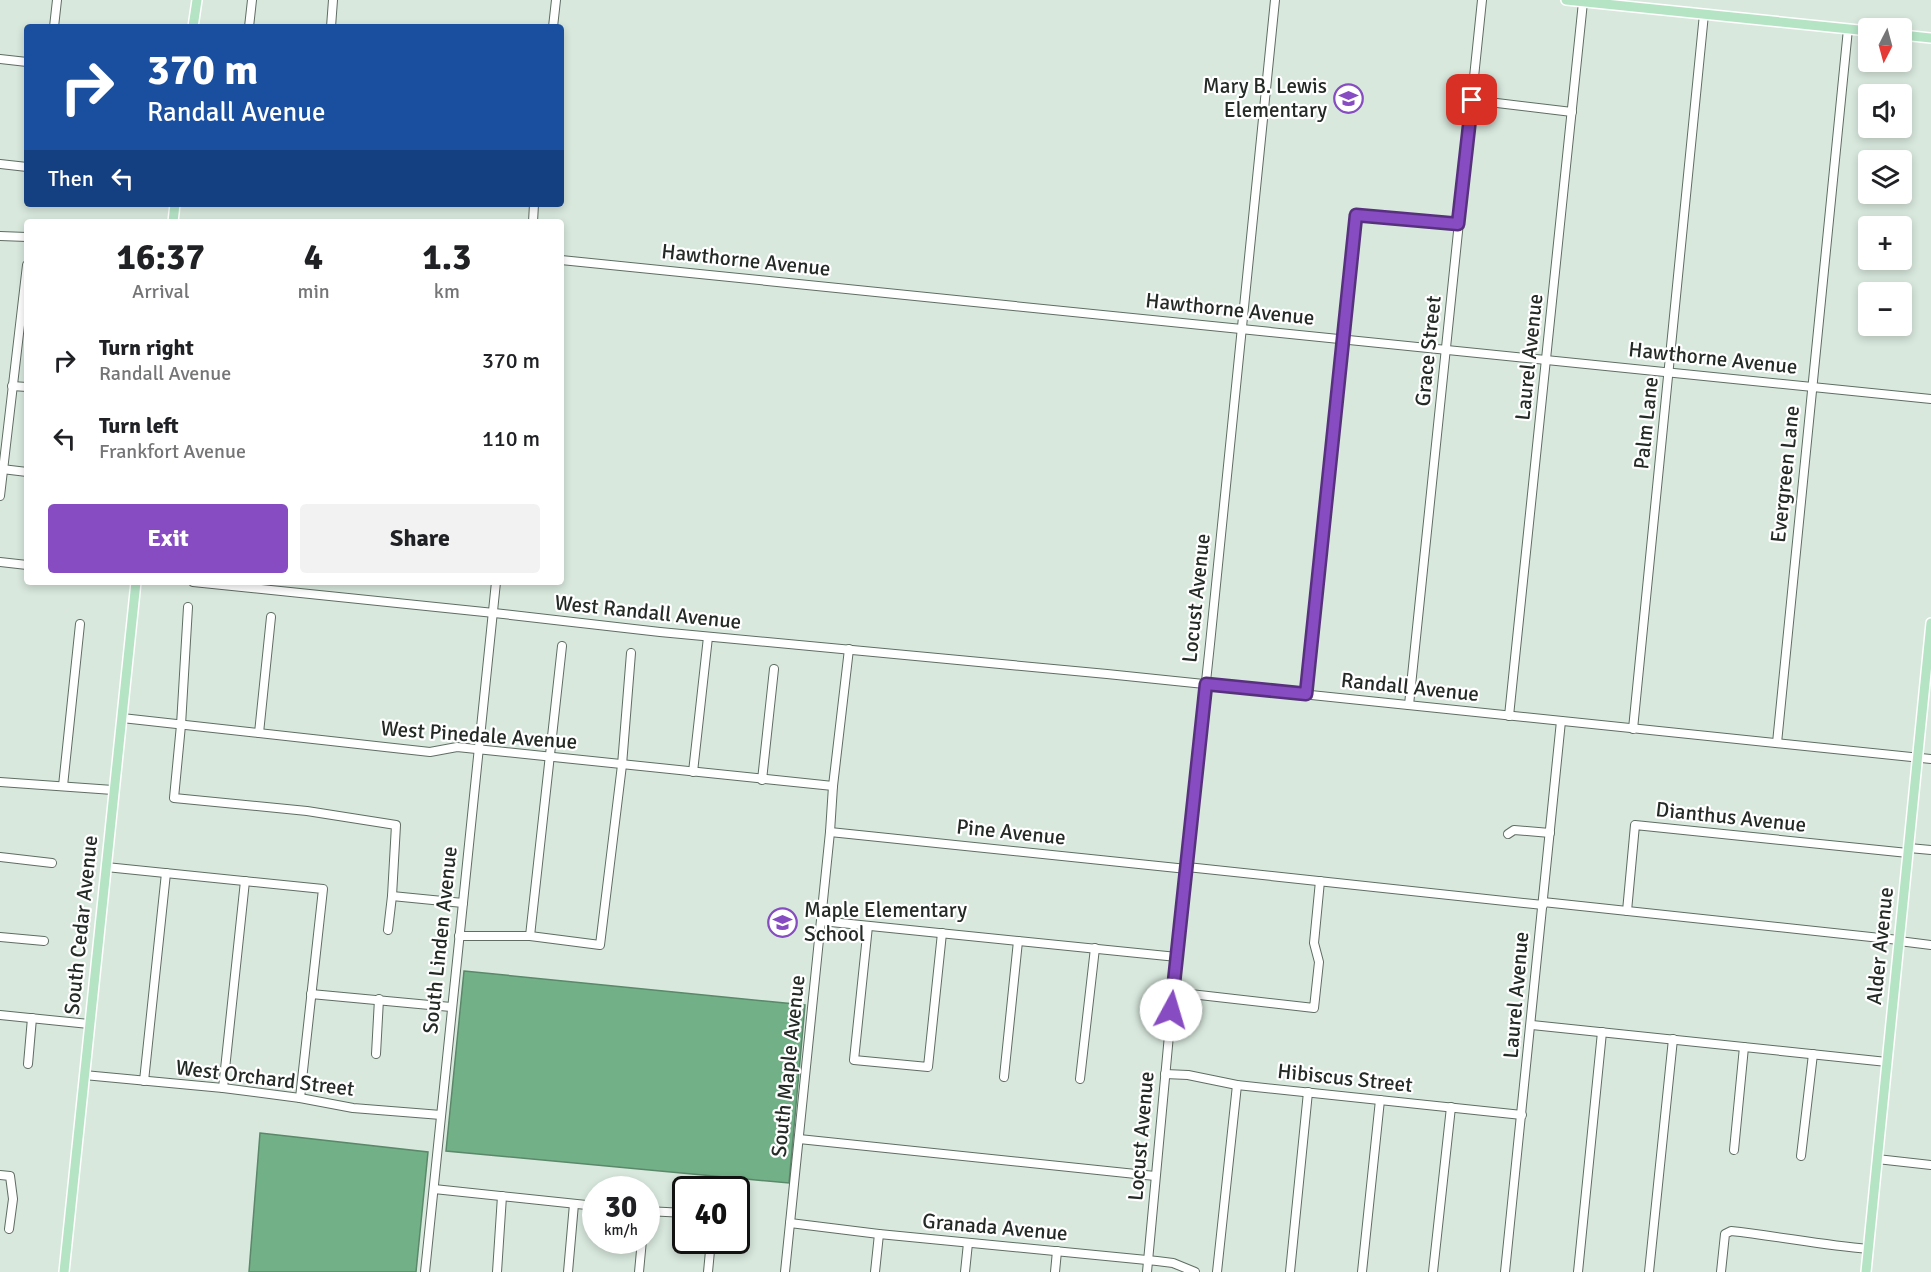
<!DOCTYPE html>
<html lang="en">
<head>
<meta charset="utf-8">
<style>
	:root { --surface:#fff; --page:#f2f2f2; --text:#202124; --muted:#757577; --accent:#874bc2 }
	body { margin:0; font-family:Signika,sans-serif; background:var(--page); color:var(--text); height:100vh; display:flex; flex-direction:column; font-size:22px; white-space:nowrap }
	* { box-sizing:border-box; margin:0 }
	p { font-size:20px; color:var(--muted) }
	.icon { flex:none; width:33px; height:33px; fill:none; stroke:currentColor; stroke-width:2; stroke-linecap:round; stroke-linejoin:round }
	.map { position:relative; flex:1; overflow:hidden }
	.panel { position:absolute; left:24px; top:219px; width:540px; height:366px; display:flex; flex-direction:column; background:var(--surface); border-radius:6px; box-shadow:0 3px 9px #0003 }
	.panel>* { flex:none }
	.banner { position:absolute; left:24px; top:24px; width:540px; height:183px; border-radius:6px; box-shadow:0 3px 9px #0003; background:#1a4fa0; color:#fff; overflow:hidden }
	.needle { width:39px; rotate:186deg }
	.fabs { position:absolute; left:1858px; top:18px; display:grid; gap:12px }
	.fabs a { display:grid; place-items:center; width:54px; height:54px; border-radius:6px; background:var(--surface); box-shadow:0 3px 9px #0003; font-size:30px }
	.speed { position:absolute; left:582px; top:1176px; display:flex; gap:12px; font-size:30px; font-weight:700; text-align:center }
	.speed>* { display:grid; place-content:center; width:78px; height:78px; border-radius:50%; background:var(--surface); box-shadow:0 3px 9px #0003; line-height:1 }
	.speed small { font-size:15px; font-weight:400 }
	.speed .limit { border:3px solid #111; border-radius:9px; background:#fff; color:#111 }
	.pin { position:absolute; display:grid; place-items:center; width:51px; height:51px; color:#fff; margin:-26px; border-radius:12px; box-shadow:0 3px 9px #0006 }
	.me { position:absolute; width:66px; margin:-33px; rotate:6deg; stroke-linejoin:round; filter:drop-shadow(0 0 4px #0008) }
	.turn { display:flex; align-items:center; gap:21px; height:126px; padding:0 24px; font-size:27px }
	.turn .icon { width:78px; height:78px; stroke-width:2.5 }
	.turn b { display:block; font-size:42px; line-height:51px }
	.then { display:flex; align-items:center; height:57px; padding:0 24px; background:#0003; gap:12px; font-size:22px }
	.eta { display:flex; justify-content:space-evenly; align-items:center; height:102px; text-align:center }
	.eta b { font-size:36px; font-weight:800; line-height:42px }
	.button { display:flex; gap:12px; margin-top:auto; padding:12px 24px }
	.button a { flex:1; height:69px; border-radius:6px; background:var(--accent); color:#fff; font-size:24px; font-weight:800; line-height:69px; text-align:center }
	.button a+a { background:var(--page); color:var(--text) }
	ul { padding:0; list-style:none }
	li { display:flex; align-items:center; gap:18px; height:78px; padding:0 24px }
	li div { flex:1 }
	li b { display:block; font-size:22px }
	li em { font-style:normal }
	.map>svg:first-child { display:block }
	.water { fill:#72b187; stroke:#5b886a; stroke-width:1.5 }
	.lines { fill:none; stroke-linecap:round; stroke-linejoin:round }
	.minor-casing { stroke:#5f6d63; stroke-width:10 }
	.major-casing { stroke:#fff; stroke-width:12 }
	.minor { stroke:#fff; stroke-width:8 }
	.major { stroke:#b5e4c5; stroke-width:9 }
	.route-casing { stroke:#58317e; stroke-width:15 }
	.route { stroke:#874bc2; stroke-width:10 }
	.labels { text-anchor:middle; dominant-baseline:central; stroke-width:4.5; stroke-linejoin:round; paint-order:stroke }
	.poi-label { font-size:21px; fill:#242a25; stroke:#fff; text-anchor:end }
	.street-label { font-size:21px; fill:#242a25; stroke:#fff }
</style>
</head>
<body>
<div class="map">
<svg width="1931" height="1272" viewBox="0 0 1931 1272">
	<rect width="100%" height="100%" fill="#d8e8dd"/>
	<!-- water -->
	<g class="water">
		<polygon points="464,971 805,1005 789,1183 446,1151"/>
		<polygon points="260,1133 428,1152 416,1272 249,1272"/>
	</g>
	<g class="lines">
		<defs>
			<g id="minor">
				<polyline points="54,27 57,0"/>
				<polyline points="249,27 252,0"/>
				<polyline points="331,27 333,0"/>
				<polyline points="553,27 556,0"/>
				<polyline points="0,59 27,62"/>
				<polyline points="1472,100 1572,112"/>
				<polyline points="0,164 27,167"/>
				<polyline points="533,222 534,204"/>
				<polyline points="0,236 27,237"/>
				<polyline points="561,260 1931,399"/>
				<polyline points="12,386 27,387"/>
				<polyline points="2,469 27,472"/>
				<polyline points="0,496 27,265"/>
				<polyline points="0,562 27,565"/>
				<polyline points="193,582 494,613 660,632 1107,674 1931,759"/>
				<polyline points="188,607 181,725 174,798 307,811 396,825 392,896 388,930"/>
				<polyline points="1306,694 1356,215 1458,224"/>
				<polyline points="1409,705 1482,0"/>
				<polyline points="1509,716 1583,2"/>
				<polyline points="122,718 430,752 457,747 833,786"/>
				<polyline points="1633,729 1704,14"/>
				<polyline points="259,733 271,617"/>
				<polyline points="1777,743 1848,29"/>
				<polyline points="693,772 708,637"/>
				<polyline points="762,780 774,669"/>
				<polyline points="0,782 113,790"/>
				<polyline points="63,786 80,624"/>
				<polyline points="830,832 1187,869"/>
				<polyline points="1508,834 1514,830 1550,833"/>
				<polyline points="1909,848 1931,850"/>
				<polyline points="0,857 52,863"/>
				<polyline points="106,867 323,889 300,1098"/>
				<polyline points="1187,867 1543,905"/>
				<polyline points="392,896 463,903"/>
				<polyline points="1543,902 1899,940"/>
				<polyline points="1627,911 1635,825 1908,853"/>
				<polyline points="821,921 1177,957"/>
				<polyline points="868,926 854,1060 928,1067 942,933"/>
				<polyline points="459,936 530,936 600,945 622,765 631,653"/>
				<polyline points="530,936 562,646"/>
				<polyline points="0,937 44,941"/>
				<polyline points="1899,941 1931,945"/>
				<polyline points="1173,992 1314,1008 1319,962 1314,943 1320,881"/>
				<polyline points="311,994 451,1007"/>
				<polyline points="0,1015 89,1024"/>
				<polyline points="1532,1025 1887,1062"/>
				<polyline points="376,1054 379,999"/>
				<polyline points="28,1064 32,1018"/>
				<polyline points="1165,1074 1188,1075 1237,1085 1522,1115"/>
				<polyline points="84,1075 223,1088 300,1098 353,1108 441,1115"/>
				<polyline points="1004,1077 1018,941"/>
				<polyline points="1080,1079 1095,948"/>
				<polyline points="144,1081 166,873"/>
				<polyline points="223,1088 245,881"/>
				<polyline points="799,1139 1155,1176"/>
				<polyline points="1734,1150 1744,1047"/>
				<polyline points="1801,1156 1813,1054"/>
				<polyline points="1877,1159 1931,1165"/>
				<polyline points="0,1175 10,1176 13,1199 9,1229"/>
				<polyline points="434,1189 596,1206"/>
				<polyline points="646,1211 686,1213"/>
				<polyline points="790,1223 879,1234 1157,1261 1173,1263 1195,1272"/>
				<polyline points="425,1272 496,582"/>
				<polyline points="497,1272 502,1196"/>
				<polyline points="568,1272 574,1204"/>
				<polyline points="639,1272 642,1240"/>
				<polyline points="708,1272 711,1240"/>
				<polyline points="785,1272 830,832 833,786 849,649"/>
				<polyline points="875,1272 879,1234"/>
				<polyline points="965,1272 968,1243"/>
				<polyline points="1055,1272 1057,1251"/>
				<polyline points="1147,1272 1173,992 1210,644 1275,0"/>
				<polyline points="1217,1272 1237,1085"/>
				<polyline points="1290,1272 1308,1092"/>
				<polyline points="1362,1272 1380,1100"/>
				<polyline points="1433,1272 1451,1107"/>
				<polyline points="1505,1272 1561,721"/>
				<polyline points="1578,1272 1602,1032"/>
				<polyline points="1649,1272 1673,1039"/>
				<path d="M1721 1272 1725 1234 1731 1231C1777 1236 1822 1245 1868 1249"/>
			</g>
			<g id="major">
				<polyline points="1566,0 1869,31"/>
				<polyline points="193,27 197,0"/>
				<polyline points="1902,35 1931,38"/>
				<polyline points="173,222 175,204"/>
				<polyline points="64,1272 136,582"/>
				<polyline points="1866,1272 1931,623"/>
			</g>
		</defs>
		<!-- minor casing -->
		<use href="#minor" class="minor-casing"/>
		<!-- major casing -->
		<use href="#major" class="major-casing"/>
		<!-- minor -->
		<use href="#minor" class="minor"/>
		<!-- major -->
		<use href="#major" class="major"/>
	</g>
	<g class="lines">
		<defs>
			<polyline id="route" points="1171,1010 1206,684 1306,694 1356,215 1458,224 1472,100"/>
		</defs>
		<!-- route casing -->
		<use href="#route" class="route-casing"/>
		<!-- route -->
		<use href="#route" class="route"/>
	</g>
	<!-- icons -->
	<defs>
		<symbol id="school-ring" viewBox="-11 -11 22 22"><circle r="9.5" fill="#fff" stroke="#874bc2" stroke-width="1.5"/><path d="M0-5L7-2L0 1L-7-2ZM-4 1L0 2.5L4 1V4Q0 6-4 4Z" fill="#874bc2"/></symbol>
	</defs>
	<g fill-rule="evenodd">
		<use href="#school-ring" x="1332" y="82" width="33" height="33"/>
		<use href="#school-ring" x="766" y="906" width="33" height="33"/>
	</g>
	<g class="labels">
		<!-- poi labels -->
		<g class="poi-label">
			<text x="1327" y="86">Mary B. Lewis<tspan x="1327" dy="24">Elementary</tspan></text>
			<text x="804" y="910" text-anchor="start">Maple Elementary<tspan x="804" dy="24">School</tspan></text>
		</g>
		<!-- street labels -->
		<g class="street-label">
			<text transform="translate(746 260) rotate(6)">Hawthorne Avenue</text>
			<text transform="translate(1230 309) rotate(6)">Hawthorne Avenue</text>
			<text transform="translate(1428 351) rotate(-84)">Grace Street</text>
			<text transform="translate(1529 357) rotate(-84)">Laurel Avenue</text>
			<text transform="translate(1713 358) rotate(6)">Hawthorne Avenue</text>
			<text transform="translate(1646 423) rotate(-84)">Palm Lane</text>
			<text transform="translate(1785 474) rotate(-84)">Evergreen Lane</text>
			<text transform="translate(1196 598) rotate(-84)">Locust Avenue</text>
			<text transform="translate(648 612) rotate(6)">West Randall Avenue</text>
			<text transform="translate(1410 687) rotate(6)">Randall Avenue</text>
			<text transform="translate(479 735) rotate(4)">West Pinedale Avenue</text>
			<text transform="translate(1731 817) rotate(6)">Dianthus Avenue</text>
			<text transform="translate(1011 832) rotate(6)">Pine Avenue</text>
			<text transform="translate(81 925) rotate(-84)">South Cedar Avenue</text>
			<text transform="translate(440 940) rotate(-84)">South Linden Avenue</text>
			<text transform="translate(1880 946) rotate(-84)">Alder Avenue</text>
			<text transform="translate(1516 995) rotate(-85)">Laurel Avenue</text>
			<text transform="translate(788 1066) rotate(-84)">South Maple Avenue</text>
			<text transform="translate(265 1078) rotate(7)">West Orchard Street</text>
			<text transform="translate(1345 1078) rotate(6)">Hibiscus Street</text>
			<text transform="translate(1141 1136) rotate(-85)">Locust Avenue</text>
			<text transform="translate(995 1227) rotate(5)">Granada Avenue</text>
		</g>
	</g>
</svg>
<div class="fabs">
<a><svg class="needle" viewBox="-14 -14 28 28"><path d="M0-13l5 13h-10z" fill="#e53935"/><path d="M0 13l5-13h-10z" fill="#757577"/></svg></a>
<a><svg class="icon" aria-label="sound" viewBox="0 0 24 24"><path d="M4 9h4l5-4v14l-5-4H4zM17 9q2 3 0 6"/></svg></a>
<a><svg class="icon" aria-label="layers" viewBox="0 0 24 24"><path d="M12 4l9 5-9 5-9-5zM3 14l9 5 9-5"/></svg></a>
<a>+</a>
<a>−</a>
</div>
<div class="speed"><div>30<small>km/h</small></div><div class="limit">40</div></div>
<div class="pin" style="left:1472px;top:100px;background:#d93025"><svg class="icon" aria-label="arrive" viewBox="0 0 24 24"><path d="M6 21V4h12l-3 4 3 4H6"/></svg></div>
<svg class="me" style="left:1171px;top:1010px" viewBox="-20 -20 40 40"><circle r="19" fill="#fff"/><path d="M0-13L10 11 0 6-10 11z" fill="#874bc2"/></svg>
<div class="banner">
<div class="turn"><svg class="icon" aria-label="right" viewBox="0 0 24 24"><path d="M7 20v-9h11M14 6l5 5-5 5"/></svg><div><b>370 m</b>Randall Avenue</div></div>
<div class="then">Then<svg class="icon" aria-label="left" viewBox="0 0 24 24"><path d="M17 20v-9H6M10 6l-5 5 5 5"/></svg></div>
</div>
<section class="panel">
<div class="eta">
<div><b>16:37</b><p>Arrival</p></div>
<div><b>4</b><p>min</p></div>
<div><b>1.3</b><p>km</p></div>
</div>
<ul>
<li><svg class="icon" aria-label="right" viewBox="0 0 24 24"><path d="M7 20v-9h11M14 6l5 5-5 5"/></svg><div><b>Turn right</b><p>Randall Avenue</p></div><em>370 m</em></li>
<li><svg class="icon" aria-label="left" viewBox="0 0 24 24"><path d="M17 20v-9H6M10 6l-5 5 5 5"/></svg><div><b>Turn left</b><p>Frankfort Avenue</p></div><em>110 m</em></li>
</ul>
<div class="button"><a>Exit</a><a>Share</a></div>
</section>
</div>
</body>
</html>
